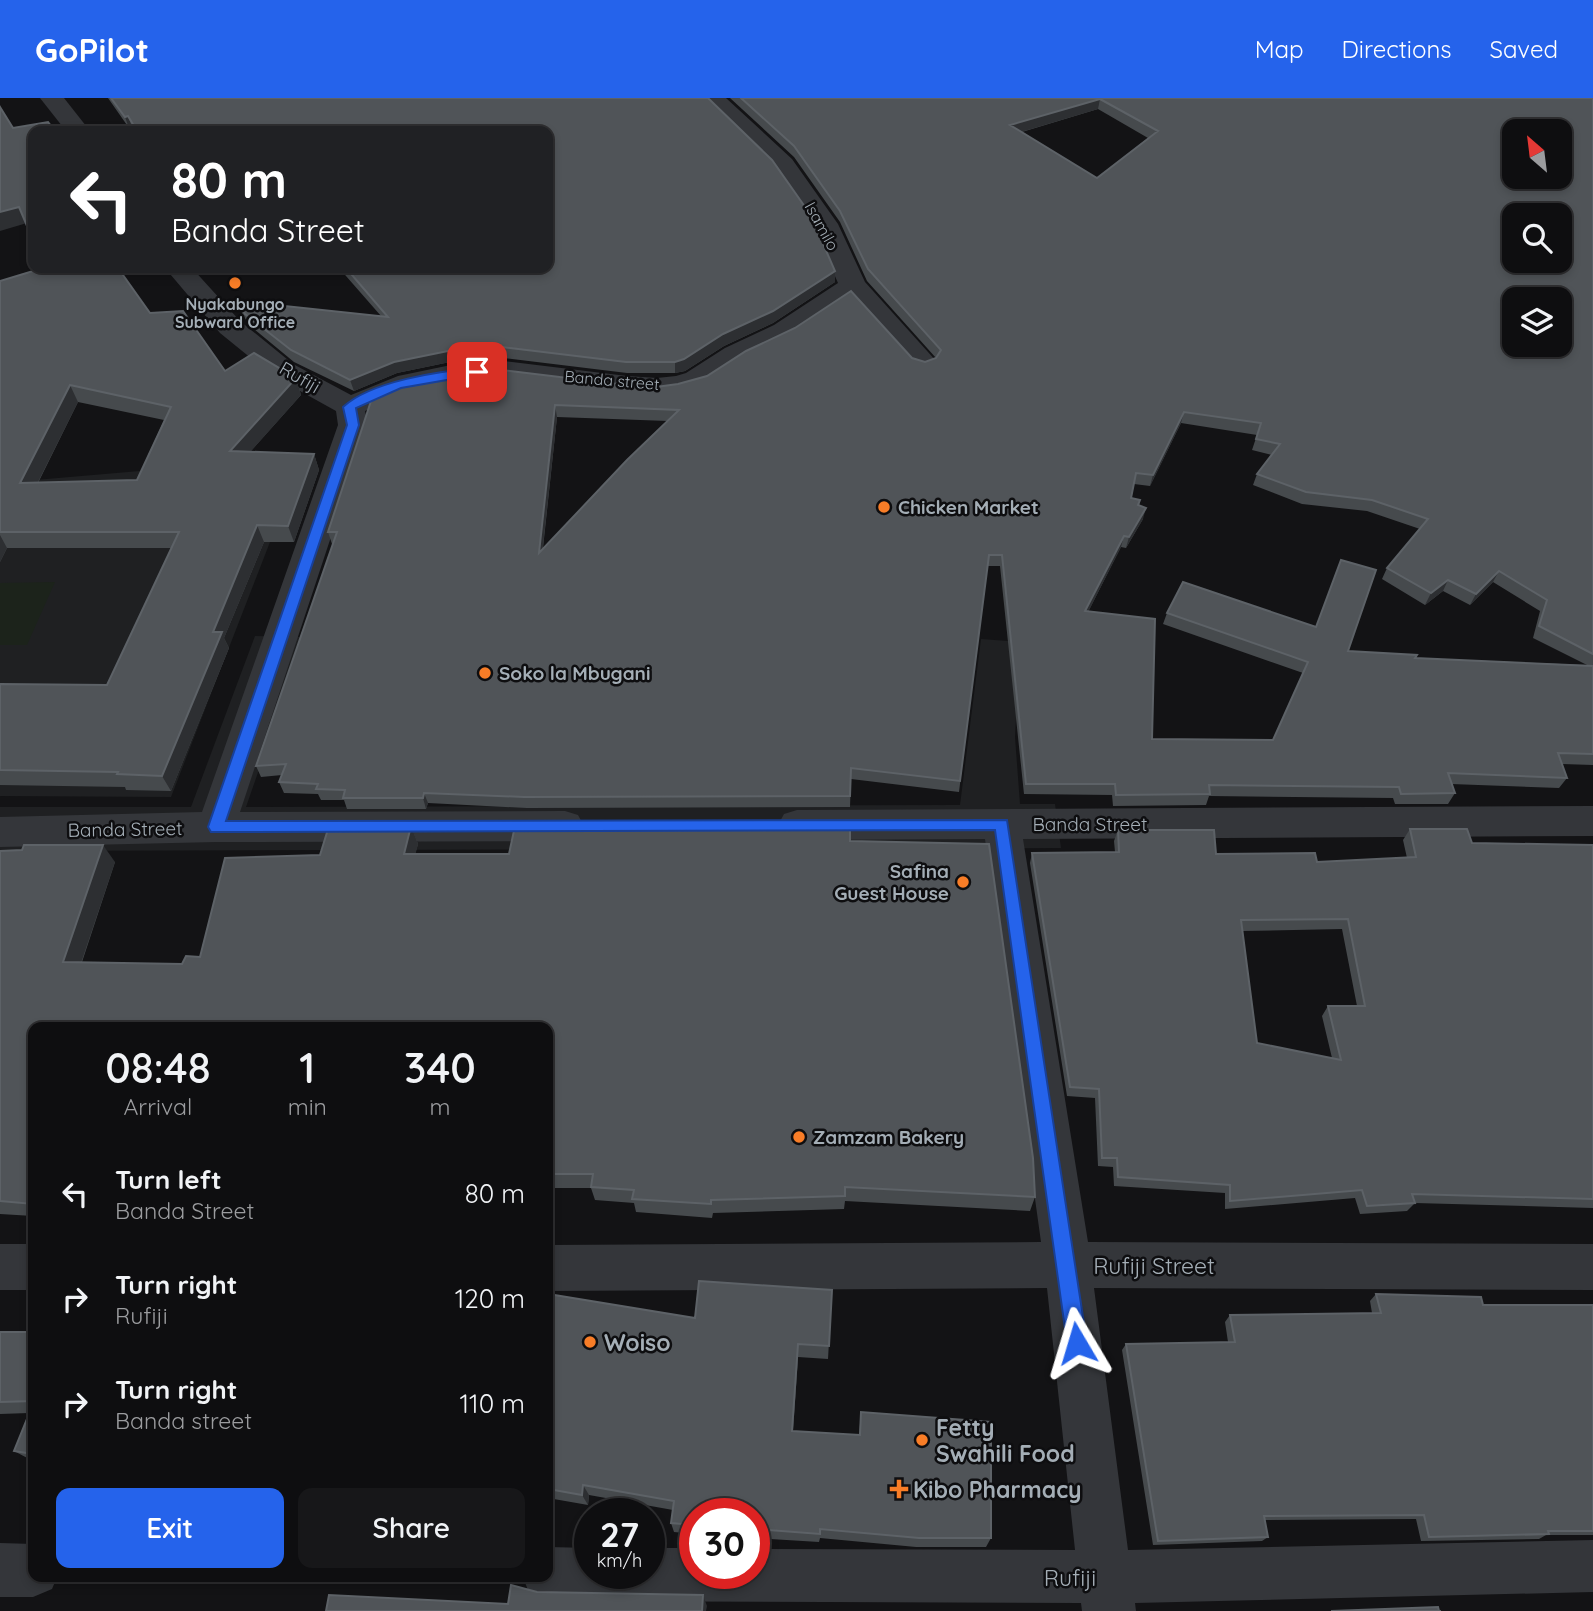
<!DOCTYPE html>
<html lang="en">
<head>
<meta charset="utf-8">
<style>
	:root { --surface:#0e0e10; --page:#171719; --text:#f1f3f6; --muted:#9b9c9f; --line:#2e2e30; --accent:#2563eb }
	body { margin:0; font-family:Quicksand,sans-serif; background:var(--page); color:var(--text); height:100vh; display:flex; flex-direction:column; font-size:26px; white-space:nowrap }
	* { box-sizing:border-box; margin:0 }
	p { font-size:23px; color:var(--muted) }
	.icon { flex:none; width:38px; height:38px; fill:none; stroke:currentColor; stroke-width:2; stroke-linecap:round; stroke-linejoin:round }
	.map { position:relative; flex:1; overflow:hidden }
	.sheet { position:absolute; left:28px; top:924px; width:525px; height:560px; display:flex; flex-direction:column; background:var(--surface); border-radius:14px; box-shadow:0 4px 10px #0003,0 0 0 2px var(--line) }
	.sheet>* { flex:none }
	.banner { position:absolute; left:28px; top:28px; width:525px; height:147px; border-radius:14px; box-shadow:0 4px 10px #0003,0 0 0 2px var(--line); background:#202124; color:#fff; overflow:hidden }
	.needle { width:46px; rotate:332deg }
	.tools { position:absolute; left:1502px; top:21px; display:grid; gap:14px }
	.tools a { display:grid; place-items:center; width:70px; height:70px; border-radius:14px; background:var(--surface); box-shadow:0 4px 10px #0003,0 0 0 2px var(--line); font-size:35px }
	.speed { position:absolute; left:574px; top:1400px; display:flex; gap:14px; font-size:35px; font-weight:700; text-align:center }
	.speed>* { display:grid; place-content:center; width:91px; height:91px; border-radius:50%; background:var(--surface); box-shadow:0 4px 10px #0003,0 0 0 2px var(--line); line-height:1 }
	.speed small { font-size:18px; font-weight:400 }
	.speed .limit { border:10px solid #d22; background:#fff; color:#111 }
	.pin { position:absolute; display:grid; place-items:center; width:60px; height:60px; color:#fff; margin:-30px; border-radius:14px; box-shadow:0 4px 10px #0006 }
	.me { position:absolute; width:77px; margin:-38px; rotate:353deg; stroke-linejoin:round; filter:drop-shadow(0 0 5px #0008) }
	.turn { display:flex; align-items:center; gap:24px; height:147px; padding:0 28px; font-size:32px }
	.turn .icon { width:91px; height:91px; stroke-width:2.5 }
	.turn b { display:block; font-size:49px; line-height:60px }
	.eta { display:flex; justify-content:space-evenly; align-items:center; height:119px; text-align:center }
	.eta b { font-size:42px; font-weight:600; line-height:49px }
	.action { display:flex; gap:14px; margin-top:auto; padding:14px 28px }
	.action a { flex:1; height:80px; border-radius:14px; background:var(--accent); color:#fff; font-size:28px; font-weight:600; line-height:80px; text-align:center }
	.action a+a { background:var(--page); color:var(--text) }
	ul { padding:0; list-style:none }
	li { display:flex; align-items:center; gap:21px; height:105px; padding:0 28px }
	li div { flex:1 }
	li b { display:block; font-size:26px }
	li em { font-style:normal }
	header { display:flex; align-items:center; gap:42px; box-sizing:border-box; height:98px; padding:0 35px; background:var(--accent); color:#fff }
	header strong { font-size:33px }
	nav { display:flex; gap:38px; margin-inline-start:auto; font-size:24px }
	.map>svg:first-child { display:block }
	.built { fill:#1f2022 }
	.green { fill:#1c231b }
	.lines { fill:none; stroke-linecap:round; stroke-linejoin:round }
	.minor { fill:#34363a; fill-rule:evenodd }
	.wall { fill:#464a4d; fill-rule:evenodd }
	.shaded-wall { fill:#2d2f32 }
	.building { fill:#505458; stroke:#5d6267; stroke-width:2; fill-rule:evenodd }
	.route { fill:#2563eb; stroke:#184099; stroke-width:2 }
	.poi-dot { fill:#f87d27; stroke:#0e0e10; stroke-width:2.5 }
	.labels { text-anchor:middle; dominant-baseline:central; stroke-width:5; stroke-linejoin:round; paint-order:stroke }
	.far-street-label { font-size:16px; fill:#a4aeb6; stroke:#0e0e10 }
	.far-poi-label { font-size:16px; font-weight:bold; fill:#a4aeb6; stroke:#0e0e10 }
	.street-label { font-size:19px; fill:#a4aeb6; stroke:#0e0e10 }
	.poi-label { font-size:19px; font-weight:bold; fill:#a4aeb6; stroke:#0e0e10; text-anchor:start }
	.near-street-label { font-size:23px; fill:#a4aeb6; stroke:#0e0e10 }
	.near-poi-label { font-size:23px; font-weight:bold; fill:#a4aeb6; stroke:#0e0e10; text-anchor:start }
</style>
</head>
<body>
<header>
<strong>GoPilot</strong>
<nav><a>Map</a><a>Directions</a><a>Saved</a></nav>
</header>
<div class="map">
<svg width="1593" height="1513" viewBox="0 0 1593 1513">
	<rect width="100%" height="100%" fill="#131315"/>
	<!-- built -->
	<g class="built">
		<polygon points="303,359 171,699 0,698 0,385"/>
		<polygon points="255,538 305,539 246,709 960,707 981,541 1020,544 1015,639 1020,706 1055,706 1061,750 0,753 0,709 191,709"/>
	</g>
	<!-- green -->
	<polygon class="green" points="55,484 27,547 0,547 0,485"/>
	<g class="lines">
		<!-- minor -->
		<g class="minor">
			<polygon points="40,0 64,0 90,33 66,33"/>
			<polygon points="701,0 726,0 792,61 838,126 865,184 937,264 933,270 923,273 913,270 851,201 794,239 745,262 706,287 679,295 657,298 627,296 503,281 451,285 407,294 365,313 368,327 240,714 565,713 578,717 584,728 578,739 565,743 216,744 0,749 0,719 202,714 338,327 336,313 273,278 220,235 165,170 192,170 240,223 293,266 351,297 398,278 451,267 503,263 627,278 657,280 676,278 686,275 725,250 774,227 838,185 812,126 774,71"/>
			<polygon points="1593,708 1593,738 1023,741 1088,1144 1593,1146 1593,1192 1094,1190 1128,1452 1593,1442 1593,1494 1135,1505 1136,1513 1082,1513 1081,1505 548,1503 529,1495 523,1479 548,1479 548,1449 590,1450 590,1475 649,1475 649,1450 695,1450 695,1475 754,1475 754,1451 1075,1452 1047,1190 548,1193 548,1147 1041,1144 985,741 797,742 784,738 778,727 784,716 797,712"/>
			<rect x="0" y="1146" width="33" height="46"/>
			<polygon points="0,1445 33,1446 33,1479 57,1479 52,1491 33,1499 0,1499"/>
		</g>
	</g>
	<!-- wall -->
	<g class="wall">
		<polygon points="108,0 708,0 835,184 773,225 724,248 685,273 675,275 627,275 503,260 450,264 397,275 354,293 294,264 249,227 242,215 238,203 381,218 339,170 548,170 548,33 135,33 132,29 129,30"/>
		<path d="M730 0H1593V667L1562 666 1567 680 1559 690 1451 686 1455 695 1448 706H1395L1393 700 1209 698 1206 707 1113 708 1112 697 1024 696 1000 468H987L959 694 851 681 850 709 527 710 428 705 426 711H347L344 702H321L318 696 284 695 279 684 282 677 261 679 256 668 333 446H332L328 434 372 300 626 287 656 289 912 260 925 264 936 260 867 183 840 124 794 59ZM1098 11 1148 40 1097 80 1022 34ZM557 319 668 323 543 450ZM1181 325 1257 337 1252 352 1272 357 1257 376 1253 387 1302 406 1367 413 1420 431 1387 470 1382 481 1425 507 1443 493 1470 507 1493 484 1540 513 1533 540 1587 567 1416 560 1348 553 1167 515 1163 526 1303 575 1273 642 1152 641 1088 514 1121 449 1126 450 1143 421 1139 408 1140 402 1131 400 1134 386 1150 388Z"/>
		<path d="M0 183 150 215 225 273 296 280 301 297 250 354 314 356 319 372 294 444H264L224 540 229 550 171 693 126 692 125 689 0 687V586L107 587 172 450H7L0 464ZM78 304 164 322 137 382 38 385Z"/>
		<polygon points="411,728 418,746 415,756 509,756 850,743 1035,1099 1030,1113 845,1103 844,1111 713,1115 712,1120 636,1114 634,1105 595,1102 591,1090 548,1090 548,929 33,929 33,1118 0,1116 0,753 115,764 82,864 182,866 200,859 320,757"/>
		<path d="M1410 731 1472 745 1593 747V1110L1415 1105 1407 1113 1360 1116 1355 1100 1225 1111V1095L1114 1088 1113 1069 1098 1068 1095 1000 1067 998 1030 765 1032 755 1115 754 1114 743 1118 732 1216 756 1317 764 1407 760 1403 742ZM1342 831 1357 908H1328L1322 918 1332 960 1257 945 1242 833Z"/>
		<polygon points="832,1192 828,1261 798,1259 793,1333 859,1337 861,1314 991,1440 986,1449 916,1449 820,1440 819,1444 754,1440 754,1416 695,1416 695,1436 674,1434 671,1425 673,1412 589,1397 588,1407 548,1400 548,1196 695,1220"/>
		<polygon points="1376,1196 1483,1207 1593,1207 1593,1437 1546,1437 1539,1441 1421,1443 1416,1421 1265,1422 1268,1439 1262,1443 1153,1447 1122,1252 1126,1246 1228,1244 1225,1224 1230,1217 1372,1215 1370,1203"/>
		<polygon points="0,1234 33,1234 33,1363 14,1353 29,1315 0,1316"/>
	</g>
	<!-- shaded-wall -->
	<g class="shaded-wall">
		<polygon points="1100,1 1098,11 1008,38 1010,27"/>
		<polygon points="128,18 132,29 129,30 125,19"/>
		<polygon points="19,109 27,125 0,133 0,114"/>
		<polygon points="835,173 835,184 773,225 724,248 685,273 675,275 675,264"/>
		<polygon points="448,253 450,264 397,275 354,293 350,282 394,264"/>
		<polygon points="296,280 301,297 236,370 230,353"/>
		<polygon points="70,287 78,304 29,402 20,385"/>
		<polygon points="555,307 557,319 541,466 539,455"/>
		<polygon points="1184,314 1181,325 1150,388 1153,377"/>
		<polygon points="314,356 319,372 294,444 288,428"/>
		<polygon points="1146,410 1143,421 1126,450 1129,439"/>
		<polygon points="257,427 264,444 224,540 229,550 171,693 162,678 213,534"/>
		<polygon points="0,437 7,450 0,464"/>
		<polygon points="1124,438 1121,449 1083,524 1085,513"/>
		<polygon points="1499,473 1493,484 1470,507 1476,496"/>
		<polygon points="1448,482 1443,493 1425,507 1431,495"/>
		<polygon points="424,695 428,705 426,711 423,700"/>
		<polygon points="411,728 418,746 411,774 404,756"/>
		<polygon points="103,747 115,764 76,880 63,864"/>
		<polygon points="798,1246 798,1259 792,1344 792,1333"/>
		<polygon points="583,1387 589,1397 588,1407 582,1397"/>
		<polygon points="703,1497 707,1508 706,1513 702,1513"/>
	</g>
	<!-- building -->
	<g class="building">
		<polygon points="111,0 708,0 772,62 810,116 835,173 773,213 723,236 684,261 675,264 626,264 501,249 448,253 394,264 350,282 291,252 245,216 238,203 388,219 346,170 548,170 548,33 137,33 128,18 125,19"/>
		<path d="M741 0H1593V556L1539 528 1547 502 1499 473 1476 496 1448 482 1431 495 1387 470 1428 421 1372 402 1306 394 1257 376 1280 346 1256 341 1261 325 1184 314 1153 377 1136 375 1131 400 1140 402 1138 407 1146 410 1129 439 1124 438 1085 513 1155 521 1152 641 1273 642 1308 564 1167 515 1183 484 1316 529 1341 462 1376 472 1348 553 1417 557 1415 560 1593 568V656L1558 655 1567 680 1448 675 1455 695 1401 696 1399 689 1209 687 1210 696 1116 697 1115 686H1026L1002 457H989L960 683 851 670 850 698 524 699 424 695 423 700H343L345 692 316 691 318 686 279 684 286 666 256 668 337 434H328L372 300 405 285 449 276 501 272 626 287 656 289 678 286 707 278 746 253 795 230 851 193 912 260 925 264 936 260 941 252 868 171 840 113 794 48ZM1100 1 1158 33 1097 80 1010 27ZM1514 33H1559V79H1514ZM1514 117H1559V163H1514ZM1514 201H1559V247H1514ZM555 307 679 312 627 362 539 455Z"/>
		<polygon points="0,9 13,30 48,24 55,33 33,33 33,142 19,109 0,114"/>
		<path d="M43 170H118L150 215 183 213 225 273 254 255 296 280 230 353 314 356 288 428 257 427 213 534H222L162 678 117 676 118 674 0 672V586L107 587 179 434H0V183ZM70 287 171 309 137 382 20 385Z"/>
		<polygon points="850,726 850,743 989,746 1033,1060 1035,1099 845,1089 845,1098 711,1102 711,1106 632,1101 634,1092 591,1089 593,1076 548,1076 548,929 33,929 33,1106 0,1103 0,753 22,752 24,747 103,747 63,864 182,866 186,858 200,859 225,760 320,757 329,728 411,728 404,756 509,756 515,728"/>
		<path d="M1410 731H1467L1472 745 1593 747V1101L1412 1096 1415 1105 1367 1108 1362 1092 1230 1103V1087L1118 1079 1117 1060H1102L1099 991 1070 989 1032 755 1119 754 1118 732H1214L1216 756 1315 755 1317 764 1416 759ZM1348 821 1365 908H1328L1341 962 1257 945 1241 822Z"/>
		<polygon points="699,1183 832,1192 829,1248 798,1246 792,1333 860,1337 861,1314 991,1324 991,1440 919,1440 820,1431 820,1436 754,1431 754,1416 695,1416 695,1427 671,1425 674,1403 583,1387 582,1397 548,1391 548,1196 695,1220"/>
		<polygon points="1376,1196 1481,1199 1483,1207 1593,1207 1593,1433 1548,1433 1549,1436 1429,1439 1424,1417 1264,1418 1268,1439 1158,1443 1126,1246 1235,1244 1230,1217 1381,1215"/>
		<polygon points="0,1234 33,1234 33,1303 0,1304"/>
		<polygon points="33,1306 33,1356 14,1353"/>
		<polygon points="511,1487 537,1494 703,1497 702,1513 326,1513 329,1497 508,1506"/>
		<polygon points="1438,1509 1439,1513 1441,1513 1331,1513"/>
	</g>
	<!-- route -->
	<path class="route" d="M477 270 483 274 481 276 401 290 356 310 359 327 226 723 1007 722 1087 1245 1084 1252 1077 1255 1070 1252 1067 1245 995 732 211 734 208 729 347 327 343 309C371 283 440 273 477 270Z"/>
	<!-- markers -->
	<g class="poi-dot">
		<circle cx="235" cy="185" r="7"/>
		<circle cx="884" cy="409" r="7"/>
		<circle cx="485" cy="575" r="7"/>
		<circle cx="963" cy="784" r="7"/>
		<circle cx="799" cy="1039" r="7"/>
		<circle cx="590" cy="1244" r="7"/>
		<circle cx="922" cy="1342" r="7"/>
		<path d="M895.5 1380.5h7v7h7v7h-7v7h-7v-7h-7v-7h7z"/>
	</g>
	<g class="labels">
		<!-- far-street labels -->
		<g class="far-street-label">
			<text transform="translate(822 128) rotate(61)">Isamilo</text>
			<text transform="translate(612 282) rotate(5)">Banda street</text>
		</g>
		<!-- far-poi labels -->
		<g class="far-poi-label">
			<text x="235" y="206">Nyakabungo<tspan x="235" dy="18">Subward Office</tspan></text>
		</g>
		<!-- street labels -->
		<g class="street-label">
			<text transform="translate(300 279) rotate(30)">Rufiji</text>
			<text x="1090" y="726">Banda Street</text>
			<text transform="translate(125 731) rotate(-1)">Banda Street</text>
		</g>
		<!-- poi labels -->
		<g class="poi-label">
			<text x="898" y="409">Chicken Market</text>
			<text x="499" y="575">Soko la Mbugani</text>
			<text x="949" y="773" text-anchor="end">Safina<tspan x="949" dy="22">Guest House</tspan></text>
			<text x="813" y="1039">Zamzam Bakery</text>
		</g>
		<!-- near-street labels -->
		<g class="near-street-label">
			<text x="1154" y="1167">Rufiji Street</text>
			<text x="1070" y="1479">Rufiji</text>
		</g>
		<!-- near-poi labels -->
		<g class="near-poi-label">
			<text x="604" y="1244">Woiso</text>
			<text x="936" y="1329">Fetty<tspan x="936" dy="26">Swahili Food</tspan></text>
			<text x="913" y="1391">Kibo Pharmacy</text>
		</g>
	</g>
</svg>
<div class="tools">
<a><svg class="needle" viewBox="-14 -14 28 28"><path d="M0-13l5 13h-10z" fill="#e53935"/><path d="M0 13l5-13h-10z" fill="#9b9c9f"/></svg></a>
<a><svg class="icon" aria-label="search" viewBox="0 0 24 24"><circle cx="10" cy="10" r="6"/><path d="M15 15l6 6"/></svg></a>
<a><svg class="icon" aria-label="layers" viewBox="0 0 24 24"><path d="M12 4l9 5-9 5-9-5zM3 14l9 5 9-5"/></svg></a>
</div>
<div class="speed"><div>27<small>km/h</small></div><div class="limit">30</div></div>
<div class="pin" style="left:477px;top:274px;background:#d93025"><svg class="icon" aria-label="arrive" viewBox="0 0 24 24"><path d="M6 21V4h12l-3 4 3 4H6"/></svg></div>
<svg class="me" style="left:1077px;top:1245px" viewBox="-20 -20 40 40"><path d="M0-17L14 15 0 8-14 15z" fill="#2563eb" stroke="#fff" stroke-width="4"/></svg>
<div class="banner">
<div class="turn"><svg class="icon" aria-label="left" viewBox="0 0 24 24"><path d="M17 20v-9H6M10 6l-5 5 5 5"/></svg><div><b>80 m</b>Banda Street</div></div>
</div>
<section class="sheet">
<div class="eta">
<div><b>08:48</b><p>Arrival</p></div>
<div><b>1</b><p>min</p></div>
<div><b>340</b><p>m</p></div>
</div>
<ul>
<li><svg class="icon" aria-label="left" viewBox="0 0 24 24"><path d="M17 20v-9H6M10 6l-5 5 5 5"/></svg><div><b>Turn left</b><p>Banda Street</p></div><em>80 m</em></li>
<li><svg class="icon" aria-label="right" viewBox="0 0 24 24"><path d="M7 20v-9h11M14 6l5 5-5 5"/></svg><div><b>Turn right</b><p>Rufiji</p></div><em>120 m</em></li>
<li><svg class="icon" aria-label="right" viewBox="0 0 24 24"><path d="M7 20v-9h11M14 6l5 5-5 5"/></svg><div><b>Turn right</b><p>Banda street</p></div><em>110 m</em></li>
</ul>
<div class="action"><a>Exit</a><a>Share</a></div>
</section>
</div>
</body>
</html>
